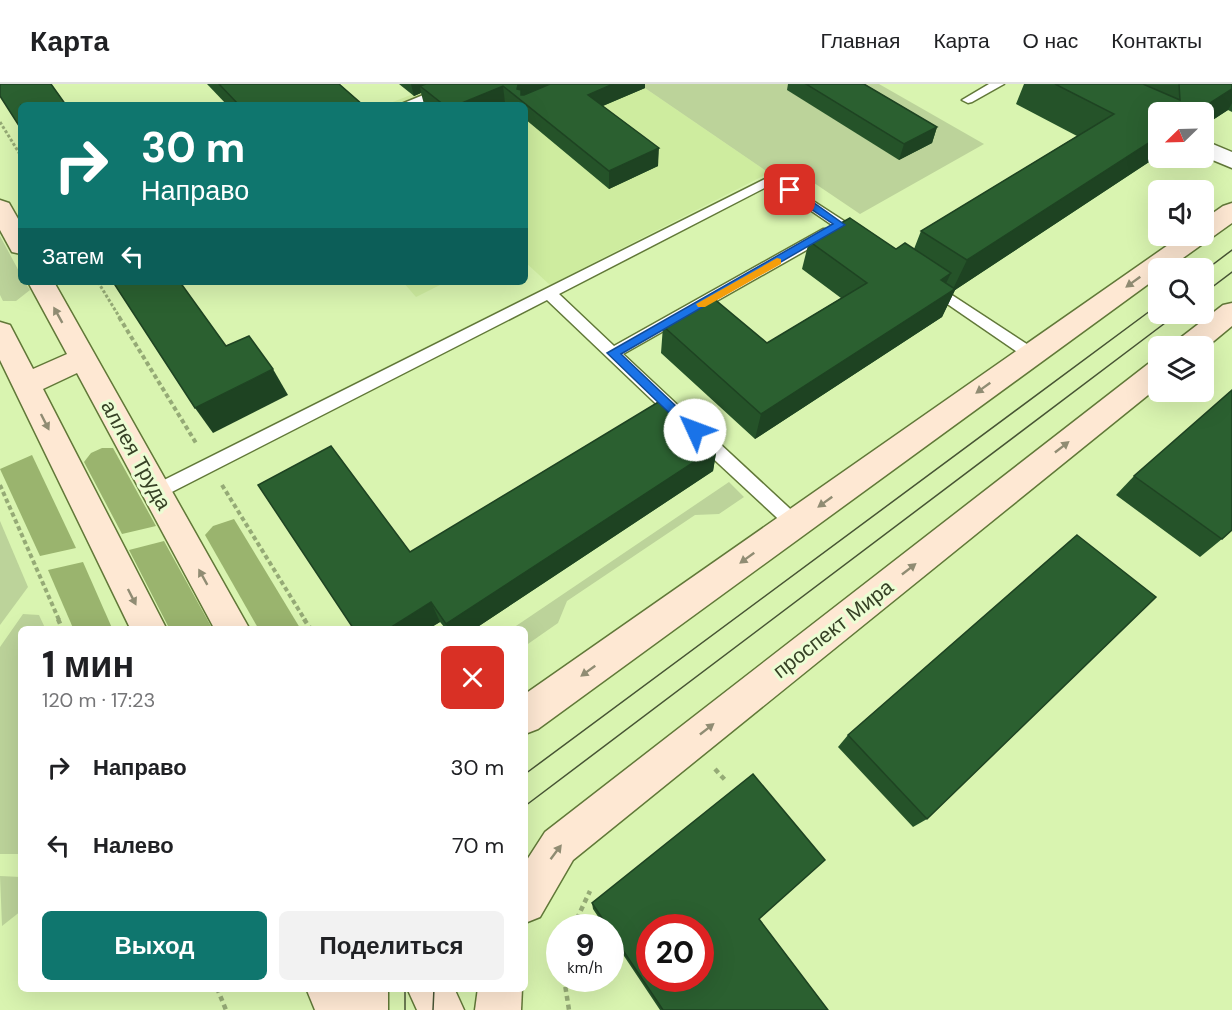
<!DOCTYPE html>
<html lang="ru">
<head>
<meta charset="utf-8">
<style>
	:root { --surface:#fff; --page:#f2f2f2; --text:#202124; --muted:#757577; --line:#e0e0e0; --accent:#0f766e }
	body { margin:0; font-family:"DM Sans",sans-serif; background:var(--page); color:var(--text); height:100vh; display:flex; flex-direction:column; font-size:22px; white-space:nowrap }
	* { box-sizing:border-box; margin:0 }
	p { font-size:20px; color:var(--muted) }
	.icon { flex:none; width:33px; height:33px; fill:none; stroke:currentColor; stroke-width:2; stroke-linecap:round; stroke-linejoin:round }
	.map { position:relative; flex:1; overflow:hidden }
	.details { position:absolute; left:18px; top:542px; width:510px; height:366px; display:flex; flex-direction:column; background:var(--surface); border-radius:9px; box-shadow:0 6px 24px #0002 }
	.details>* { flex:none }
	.top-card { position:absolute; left:18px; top:18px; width:510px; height:183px; border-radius:9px; box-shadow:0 6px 24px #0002; background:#0f766e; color:#fff; overflow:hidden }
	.needle { width:39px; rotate:247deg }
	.fabs { position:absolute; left:1148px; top:18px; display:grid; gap:12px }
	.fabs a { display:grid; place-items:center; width:66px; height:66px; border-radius:9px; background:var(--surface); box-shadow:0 6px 24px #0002; font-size:30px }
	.speed { position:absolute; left:546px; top:830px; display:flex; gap:12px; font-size:30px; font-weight:700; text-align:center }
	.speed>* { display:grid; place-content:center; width:78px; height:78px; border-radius:50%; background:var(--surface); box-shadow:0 6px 24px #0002; line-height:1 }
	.speed small { font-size:15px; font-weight:400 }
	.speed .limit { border:9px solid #d22; background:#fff; color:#111 }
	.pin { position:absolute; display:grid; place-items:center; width:51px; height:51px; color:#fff; margin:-26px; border-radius:12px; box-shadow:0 3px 9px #0006 }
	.me { position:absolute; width:66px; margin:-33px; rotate:313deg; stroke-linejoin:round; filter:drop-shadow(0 0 4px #0008) }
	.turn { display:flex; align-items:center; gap:21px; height:126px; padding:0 24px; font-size:27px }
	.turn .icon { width:78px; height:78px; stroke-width:2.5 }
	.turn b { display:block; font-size:42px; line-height:51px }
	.then { display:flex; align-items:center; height:57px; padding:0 24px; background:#0003; gap:12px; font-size:22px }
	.round { display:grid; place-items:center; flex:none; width:63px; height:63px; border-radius:9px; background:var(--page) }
	.head { display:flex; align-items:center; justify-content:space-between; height:102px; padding:0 24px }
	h1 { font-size:36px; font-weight:800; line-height:45px }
	.action { display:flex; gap:12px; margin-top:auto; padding:12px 24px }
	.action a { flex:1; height:69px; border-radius:9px; background:var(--accent); color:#fff; font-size:24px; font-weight:800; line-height:69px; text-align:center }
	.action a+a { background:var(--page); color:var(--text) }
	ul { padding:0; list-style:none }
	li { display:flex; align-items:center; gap:18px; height:78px; padding:0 24px }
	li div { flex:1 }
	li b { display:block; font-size:22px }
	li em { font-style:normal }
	header { display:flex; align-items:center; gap:36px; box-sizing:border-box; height:84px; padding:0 30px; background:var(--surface); border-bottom:2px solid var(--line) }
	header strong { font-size:28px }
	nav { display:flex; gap:33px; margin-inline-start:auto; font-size:21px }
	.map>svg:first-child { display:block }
	.built { fill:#ceec9f }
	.green { fill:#bcd39a }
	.forest { fill:#9ab46e }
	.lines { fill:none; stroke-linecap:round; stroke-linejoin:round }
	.service-casing { stroke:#617838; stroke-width:3 }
	.minor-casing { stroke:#617838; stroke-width:3 }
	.secondary-casing { stroke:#617838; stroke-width:3 }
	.path-far2 { stroke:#95aa76; stroke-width:3; stroke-dasharray:3 2; stroke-linecap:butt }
	.path-far1 { stroke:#95aa76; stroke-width:4; stroke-dasharray:4.5 3; stroke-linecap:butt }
	.path { stroke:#95aa76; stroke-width:4.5; stroke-dasharray:5 4; stroke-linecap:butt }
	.service { fill:#fff; fill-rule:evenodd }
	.minor { fill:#fff; fill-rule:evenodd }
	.secondary { fill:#fee8d3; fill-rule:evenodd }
	.tram { stroke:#475434; stroke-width:1.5 }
	.wall { fill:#255329 }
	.shaded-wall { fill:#1e4322 }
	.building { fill:#2b6030; stroke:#1e4322; stroke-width:1.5; fill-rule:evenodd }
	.oneway { fill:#908c73 }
	.route { fill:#1a73e8; stroke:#114b97; stroke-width:1.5 }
	.slow { fill:#f59e0b }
	.labels { text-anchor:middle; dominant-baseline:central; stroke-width:6; stroke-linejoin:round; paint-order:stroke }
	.street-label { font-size:21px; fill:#364125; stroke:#ecfdd4 }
</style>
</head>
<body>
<header>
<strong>Карта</strong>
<nav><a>Главная</a><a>Карта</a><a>О нас</a><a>Контакты</a></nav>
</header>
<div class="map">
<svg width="1232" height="926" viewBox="0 0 1232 926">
	<rect width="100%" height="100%" fill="#d9f4b0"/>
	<!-- built -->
	<g class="built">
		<polygon points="439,0 639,0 769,89 550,201 525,178 525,21 385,21"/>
		<polygon points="403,198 446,198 416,213"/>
	</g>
	<!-- green -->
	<g class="green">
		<polygon points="639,0 879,0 984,60 860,130 786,80 769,89"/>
		<polygon points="0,152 21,191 21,198 25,198 30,206 16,217 3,217 0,211"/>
		<polygon points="729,398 744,413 719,430 695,431 567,517 558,539 525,562 525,544 513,544"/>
		<polygon points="0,437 28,503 0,541"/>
		<polygon points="23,530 39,531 45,544 21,544 21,770 0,770 0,563"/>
		<polygon points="0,792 21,793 21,827 2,842"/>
	</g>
	<!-- forest -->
	<g class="forest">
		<polygon points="102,364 113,364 156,442 122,450 84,378 91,369"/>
		<polygon points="32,371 76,464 40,472 0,385"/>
		<polygon points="234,435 300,544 258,544 205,451 213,442"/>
		<polygon points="164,457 212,544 169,544 129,466"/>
		<polygon points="83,478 112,544 73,544 48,486"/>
	</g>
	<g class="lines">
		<defs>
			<g id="service">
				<polygon points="450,0 466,0 416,21 399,21"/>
				<polygon points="989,0 1004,0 972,18 968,19 962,16"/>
				<polygon points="773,91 864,150 866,153 864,156 854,156 772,100 559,210 614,262 823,145 833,145 835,148 833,151 623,270 684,327 686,331 684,335 678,337 672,335 547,216 162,413 156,415 150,413 147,408 150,403"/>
				<polygon points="932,198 1036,266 1039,270 1036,274 1026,274 927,206 925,203 927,200"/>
				<polygon points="698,344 704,345 800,434 803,439 800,444 794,446 788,444 692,355 690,350 692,345"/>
			</g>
			<polygon id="minor" points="1203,56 1232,68 1232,84 1203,72"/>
			<g id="secondary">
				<polygon points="0,116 9,119 21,140 21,170 12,168 0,146"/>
				<polygon points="1232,119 1232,139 1169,184 1158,184 1158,193 538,645 525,650 525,610 1181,152 1203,152 1203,136 1223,122"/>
				<polygon points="28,198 54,198 249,544 214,544 77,289 43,305 166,544 130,544 0,276 0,238 10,241 33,285 67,270"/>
				<polygon points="1232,219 1232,242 1203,266 1203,262 1175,262 1179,255 1223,221"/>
				<polygon points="1158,277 1158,303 573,776 540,833 525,839 525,779 545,748 1148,280"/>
				<polygon points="306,904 388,904 388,926 315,926"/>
				<polygon points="407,904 454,904 464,926 417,926"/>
				<polygon points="478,904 522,904 521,926 475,926"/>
			</g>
		</defs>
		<!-- service casing -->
		<use href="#service" class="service-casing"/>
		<!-- minor casing -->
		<use href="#minor" class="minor-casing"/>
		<!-- secondary casing -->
		<use href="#secondary" class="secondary-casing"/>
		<!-- path-far2 -->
		<g class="path-far2">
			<polyline points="0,38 21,72"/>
			<polyline points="98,198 120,234"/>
		</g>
		<!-- path-far1 -->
		<g class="path-far1">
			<polyline points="119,233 196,359"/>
			<polyline points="0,401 59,536"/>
			<polyline points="222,401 305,536"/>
		</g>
		<!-- path -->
		<g class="path">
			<polyline points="58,535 62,544"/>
			<polyline points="304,535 310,544"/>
			<polyline points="715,685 725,696"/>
			<polyline points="573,843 590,807"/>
			<polyline points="564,894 569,926"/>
			<polyline points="217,904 226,926"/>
		</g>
		<!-- service -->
		<use href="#service" class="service"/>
		<!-- minor -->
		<use href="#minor" class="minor"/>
		<!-- secondary -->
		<use href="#secondary" class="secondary"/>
		<!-- tram -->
		<g class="tram">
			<polyline points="1203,188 1232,166"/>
			<polyline points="1203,210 1232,188"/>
			<polyline points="525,690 1158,221"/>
			<polyline points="525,722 1177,230"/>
			<polyline points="405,904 405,926"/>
			<polyline points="433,926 434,904"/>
		</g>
	</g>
	<!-- wall -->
	<g class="wall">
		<polygon points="207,0 339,0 363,21 227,21"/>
		<polygon points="399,0 645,0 645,4 603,22 658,82 609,105 525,35 525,21 507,21 505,19 501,21 425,21 424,20 421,9 414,12"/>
		<polygon points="788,0 864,0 937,43 932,59 899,76 787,6"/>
		<polygon points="1024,0 1232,0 1232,28 1228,26 955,206 942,233 755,355 661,269 663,242 767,259 841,214 802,185 809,157 896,165 914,165 921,147 1077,52 1016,20"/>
		<polygon points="717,363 713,387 476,544 445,544 440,538 430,544 410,468"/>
		<polygon points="1134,392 1222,455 1200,473 1116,411"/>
		<polygon points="848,651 927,735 913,743 838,663"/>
		<polygon points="592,819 759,835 828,926 660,926 610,851 610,843 605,843 593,825"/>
	</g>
	<!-- shaded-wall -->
	<g class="shaded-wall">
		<polygon points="411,0 444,0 420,2 421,9 414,12"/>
		<polygon points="521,0 561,0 523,18 517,5 518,1"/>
		<polygon points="613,0 645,0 645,4 588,28 588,11"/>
		<polygon points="503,2 505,19 501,21 457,21"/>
		<polygon points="1232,5 1232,19 1228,26 1203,42 1203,28 1196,28"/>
		<polygon points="937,43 932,59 899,76 904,60"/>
		<polygon points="1158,53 1158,72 955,206 942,233 755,355 761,330 941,196 951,189 938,216 952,207 967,176"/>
		<polygon points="659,64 658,82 609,105 609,87"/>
		<polygon points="273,285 288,311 213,349 195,324"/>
		<polygon points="717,363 713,387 476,544 448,544 446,540"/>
		<polygon points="431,518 440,538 430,544 390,544"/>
	</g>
	<!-- building -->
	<g class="building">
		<polygon points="0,0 51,0 66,21 21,21 21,45 0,12"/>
		<polygon points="219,0 339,0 363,21 239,21"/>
		<polygon points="426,0 521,0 518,1 517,5 521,6 521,11 524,11 550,0 613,0 588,11 659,64 609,87 503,2 457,21 444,21 420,2"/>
		<polygon points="806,0 864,0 937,43 904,60"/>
		<polygon points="1055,0 1143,0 1180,16 1179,0 1232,0 1232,5 1196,28 1158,28 1158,53 967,176 921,147 1114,30"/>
		<polygon points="850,134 896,165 905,159 951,189 941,196 955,205 761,330 663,242 713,214 767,259 867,199 809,157"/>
		<polygon points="113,198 180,198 226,262 249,252 273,285 195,324"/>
		<polygon points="1232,306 1232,446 1222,455 1134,392"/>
		<polygon points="665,314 717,363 446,540 431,518 390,544 353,544 258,401 331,362 410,468"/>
		<polygon points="1077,451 1156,513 927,735 848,651"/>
		<path d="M753 690 825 776 759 835 828 926H663L610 847V843H608L592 819ZM650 843H700V894H650Z"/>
	</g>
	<!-- one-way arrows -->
	<defs><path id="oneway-solid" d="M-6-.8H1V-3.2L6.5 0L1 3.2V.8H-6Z" transform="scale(1.5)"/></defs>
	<g class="oneway">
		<use href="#oneway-solid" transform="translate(1133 198) rotate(144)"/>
		<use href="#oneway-solid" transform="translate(58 231) rotate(-119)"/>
		<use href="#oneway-solid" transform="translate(983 304) rotate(144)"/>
		<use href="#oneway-solid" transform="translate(45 338) rotate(63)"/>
		<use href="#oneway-solid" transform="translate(1062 363) rotate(-38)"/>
		<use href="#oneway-solid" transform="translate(825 418) rotate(144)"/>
		<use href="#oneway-solid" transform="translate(747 474) rotate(144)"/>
		<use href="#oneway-solid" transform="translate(909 485) rotate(-38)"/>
		<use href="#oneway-solid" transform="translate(203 493) rotate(-119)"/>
		<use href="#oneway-solid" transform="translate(132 513) rotate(63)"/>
		<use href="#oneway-solid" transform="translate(588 587) rotate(144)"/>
		<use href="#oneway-solid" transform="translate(707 645) rotate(-38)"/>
		<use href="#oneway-solid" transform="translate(556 768) rotate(-53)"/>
	</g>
	<!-- route -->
	<polygon class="route" points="786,104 793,104 845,141 621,270 701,346 699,350 691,350 607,269 833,140 786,108"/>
	<!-- slow -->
	<polygon class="slow" points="777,174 781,175 781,180 705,223 698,223 696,220"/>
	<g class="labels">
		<!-- street labels -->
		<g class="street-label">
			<text transform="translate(136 371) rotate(61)">аллея Труда</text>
			<text transform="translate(833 545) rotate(-38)">проспект Мира</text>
		</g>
	</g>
</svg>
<div class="fabs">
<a><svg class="needle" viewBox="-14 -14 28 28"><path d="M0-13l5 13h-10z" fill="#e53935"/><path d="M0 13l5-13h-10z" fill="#757577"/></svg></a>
<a><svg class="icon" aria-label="sound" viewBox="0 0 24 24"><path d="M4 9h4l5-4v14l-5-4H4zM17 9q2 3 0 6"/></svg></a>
<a><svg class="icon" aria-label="search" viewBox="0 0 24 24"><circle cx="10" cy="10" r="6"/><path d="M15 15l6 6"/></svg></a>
<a><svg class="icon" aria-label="layers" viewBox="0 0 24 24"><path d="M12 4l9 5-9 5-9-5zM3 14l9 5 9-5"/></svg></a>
</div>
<div class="speed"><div>9<small>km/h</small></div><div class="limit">20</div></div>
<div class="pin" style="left:790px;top:106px;background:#d93025"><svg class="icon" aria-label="arrive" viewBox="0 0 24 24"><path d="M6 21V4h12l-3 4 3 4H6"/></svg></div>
<svg class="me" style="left:695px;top:346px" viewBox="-20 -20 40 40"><circle r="19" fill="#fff"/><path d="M0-13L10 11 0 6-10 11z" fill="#1a73e8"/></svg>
<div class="top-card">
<div class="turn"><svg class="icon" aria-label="right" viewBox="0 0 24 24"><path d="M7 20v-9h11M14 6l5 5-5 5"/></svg><div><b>30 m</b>Направо</div></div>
<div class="then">Затем<svg class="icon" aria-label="left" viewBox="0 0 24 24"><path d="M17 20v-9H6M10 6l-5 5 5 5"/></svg></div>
</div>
<section class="details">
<div class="head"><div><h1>1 мин</h1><p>120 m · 17:23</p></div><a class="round" style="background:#d93025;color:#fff"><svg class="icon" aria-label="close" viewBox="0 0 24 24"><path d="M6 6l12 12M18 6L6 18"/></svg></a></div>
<ul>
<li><svg class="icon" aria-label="right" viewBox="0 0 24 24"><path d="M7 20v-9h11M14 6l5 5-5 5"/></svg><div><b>Направо</b></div><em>30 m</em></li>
<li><svg class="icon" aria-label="left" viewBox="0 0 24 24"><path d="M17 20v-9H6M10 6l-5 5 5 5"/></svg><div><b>Налево</b></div><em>70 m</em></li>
</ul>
<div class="action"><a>Выход</a><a>Поделиться</a></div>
</section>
</div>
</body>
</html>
